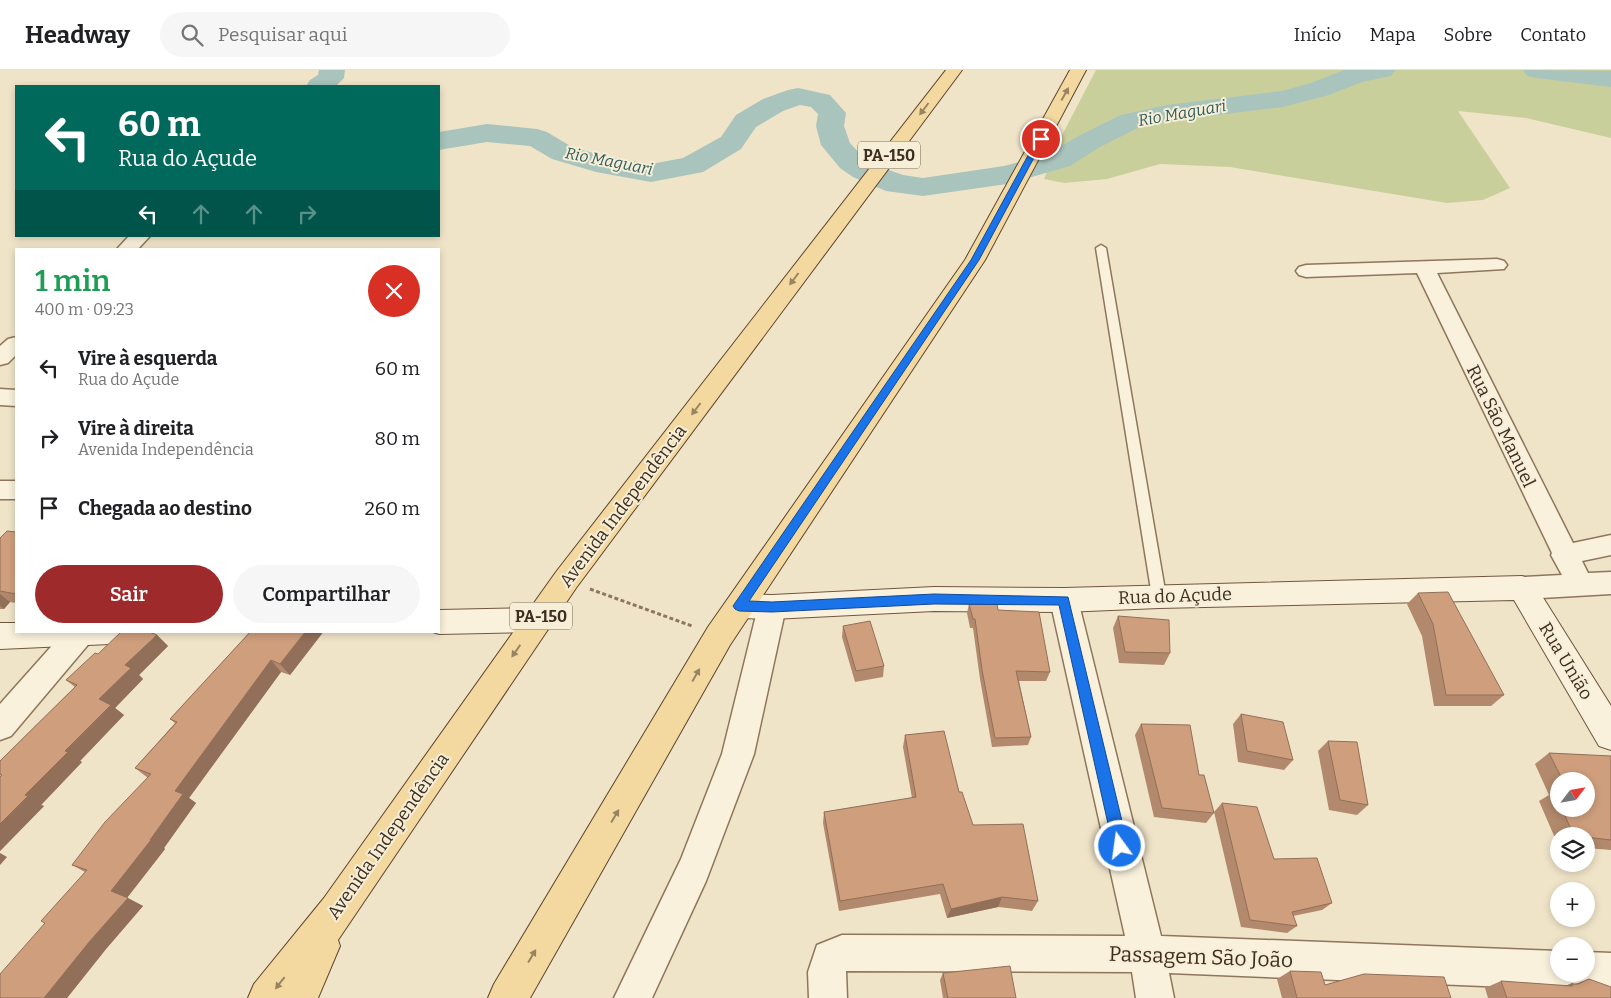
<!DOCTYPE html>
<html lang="pt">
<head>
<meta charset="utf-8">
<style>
	:root { --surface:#fff; --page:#f6f6f6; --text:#202124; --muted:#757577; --line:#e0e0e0; --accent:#9e2a2b }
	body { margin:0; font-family:Bitter,serif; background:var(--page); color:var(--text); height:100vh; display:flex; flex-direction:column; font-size:19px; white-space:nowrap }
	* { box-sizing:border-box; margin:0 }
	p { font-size:16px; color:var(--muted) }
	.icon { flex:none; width:28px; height:28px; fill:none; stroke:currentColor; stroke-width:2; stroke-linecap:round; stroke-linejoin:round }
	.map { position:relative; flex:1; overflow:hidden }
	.side { position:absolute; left:15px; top:178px; width:425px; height:385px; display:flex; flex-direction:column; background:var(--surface); border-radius:0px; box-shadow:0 2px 8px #0003 }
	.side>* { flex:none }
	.guide { position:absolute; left:15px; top:15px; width:425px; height:152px; border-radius:0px; box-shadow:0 2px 8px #0003; background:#00695c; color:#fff; overflow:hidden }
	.needle { width:32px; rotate:59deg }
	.tools { position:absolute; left:1550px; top:702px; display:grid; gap:10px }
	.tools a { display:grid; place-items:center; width:45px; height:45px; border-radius:50%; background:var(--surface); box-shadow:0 2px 8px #0003; font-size:25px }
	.pin { position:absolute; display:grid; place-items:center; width:42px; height:42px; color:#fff; margin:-21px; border:2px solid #fff; border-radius:50%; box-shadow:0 1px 5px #0007 }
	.me { position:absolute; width:55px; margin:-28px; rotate:346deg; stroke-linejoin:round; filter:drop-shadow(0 0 4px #0008) }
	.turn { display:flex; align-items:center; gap:18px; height:105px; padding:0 20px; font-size:22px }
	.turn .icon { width:65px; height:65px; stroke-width:2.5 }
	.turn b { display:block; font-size:35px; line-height:42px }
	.lanes { display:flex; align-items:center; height:48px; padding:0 20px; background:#0003; justify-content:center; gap:25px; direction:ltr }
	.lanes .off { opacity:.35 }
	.round { display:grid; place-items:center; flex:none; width:52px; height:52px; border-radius:26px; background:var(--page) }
	.headline { display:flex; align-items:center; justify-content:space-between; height:85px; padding:0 20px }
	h1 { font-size:30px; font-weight:600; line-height:38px; color:#1e9e55 }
	.cta { display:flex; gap:10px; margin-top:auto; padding:10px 20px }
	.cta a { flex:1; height:58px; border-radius:30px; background:var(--accent); color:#fff; font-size:20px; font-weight:600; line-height:58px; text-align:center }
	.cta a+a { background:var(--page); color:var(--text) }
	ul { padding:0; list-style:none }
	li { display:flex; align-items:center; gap:15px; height:70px; padding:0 20px }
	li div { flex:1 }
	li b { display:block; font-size:19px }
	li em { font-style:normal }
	header { display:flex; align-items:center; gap:30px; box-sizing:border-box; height:70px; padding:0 25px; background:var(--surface); border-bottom:1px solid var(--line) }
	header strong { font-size:24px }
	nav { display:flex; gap:28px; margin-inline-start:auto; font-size:18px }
	.search { width:350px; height:45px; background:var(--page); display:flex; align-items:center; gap:12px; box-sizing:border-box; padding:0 18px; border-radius:28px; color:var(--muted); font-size:19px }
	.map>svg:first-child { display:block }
	.green { fill:#c9cf9b }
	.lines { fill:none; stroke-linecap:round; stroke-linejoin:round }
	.river { fill:#a9c4bc; fill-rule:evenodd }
	.lane-casing { stroke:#8d765c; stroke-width:3 }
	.street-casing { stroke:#8d765c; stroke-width:3 }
	.secondary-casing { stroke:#6f573f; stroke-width:2 }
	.primary-casing { stroke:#5b4430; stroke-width:2 }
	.path { stroke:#8d765c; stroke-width:3; stroke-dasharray:4 2.5; stroke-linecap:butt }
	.lane { fill:#faf1dc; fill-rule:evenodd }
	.street { fill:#faf1dc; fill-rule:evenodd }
	.secondary { fill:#faf1dc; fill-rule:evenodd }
	.primary { fill:#f3d9a0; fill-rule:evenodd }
	.wall { fill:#b2896c; fill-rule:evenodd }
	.shaded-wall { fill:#916f58 }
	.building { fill:#cf9f7d; stroke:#916f58 }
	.oneway { fill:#988460 }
	.route { fill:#1a73e8; stroke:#114b97 }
	.labels { text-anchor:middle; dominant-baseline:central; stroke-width:4; stroke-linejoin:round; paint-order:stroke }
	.far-water-label { font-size:16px; font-style:italic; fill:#2f5d5a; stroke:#f7eed8 }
	.shield { fill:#f7eed8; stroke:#756857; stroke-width:1 }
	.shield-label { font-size:16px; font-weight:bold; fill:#3d2e20 }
	.street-label { font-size:18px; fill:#3d2e20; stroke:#f7eed8 }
	.near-street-label { font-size:21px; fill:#3d2e20; stroke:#f7eed8 }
</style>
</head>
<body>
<header>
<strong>Headway</strong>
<div class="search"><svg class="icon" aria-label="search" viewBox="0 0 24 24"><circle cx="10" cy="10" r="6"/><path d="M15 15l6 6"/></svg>Pesquisar aqui</div>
<nav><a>Início</a><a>Mapa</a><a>Sobre</a><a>Contato</a></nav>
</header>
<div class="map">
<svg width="1611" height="928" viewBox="0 0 1611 928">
	<rect width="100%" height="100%" fill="#f0e4c8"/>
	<!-- green -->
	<polygon class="green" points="1096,0 1611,0 1611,68 1526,48 1458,41 1510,118 1483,130 1447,133 1230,97 1160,94 1107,109 1064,113 1044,109 1060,69"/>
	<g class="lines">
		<!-- river -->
		<g class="river">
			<polygon points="319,0 345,0 344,8 336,16 306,16 310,10 318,5"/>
			<polygon points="1344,0 1395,0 1391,6 1362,12 1329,25 1283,37 1167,51 1140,57 1100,77 1070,96 1007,114 923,126 886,121 853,107 840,98 821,75 816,56 818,44 811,37 800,35 783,41 756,57 741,79 703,102 651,112 596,102 552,89 530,76 487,72 439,80 439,62 487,54 537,59 547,62 572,77 600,85 651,94 683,88 721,67 736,45 763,29 788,20 798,18 830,25 846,43 844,56 850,73 862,86 875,95 903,105 923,108 1004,96 1048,84 1080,65 1121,45 1167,35 1282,21 1311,13"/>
			<polygon points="1523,0 1611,1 1611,17 1536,8 1527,6"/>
		</g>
		<defs>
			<polygon id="lane" points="1101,175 1106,178 1166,526 1164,530 1159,531 1154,530 1152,526 1096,178"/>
			<g id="street">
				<polygon points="129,166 150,166 138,179 117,179"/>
				<polygon points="1497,189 1504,191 1507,195 1504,199 1437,203 1573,473 1611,465 1611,485 1582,491 1588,503 1611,502 1611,524 1522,529 1512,526 1508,518 1512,510 1522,507 1562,505 1551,485 1552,483 1417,203 1306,207 1299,205 1296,201 1299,197 1306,195"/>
				<polygon points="16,267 16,285 8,293 0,295 0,276 8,269"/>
				<polygon points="0,319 16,320 16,336 0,335"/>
				<rect x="0" y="411" width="16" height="18"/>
				<polygon points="1064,519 1074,522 1078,530 1161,866 1559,881 1559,904 1586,904 1586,882 1611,883 1611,921 1586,920 1572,913 1559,919 1169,903 1174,928 1136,928 1132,902 846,901 847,928 809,928 808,902 817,875 842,865 1125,866 1050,530 1054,522"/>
				<polygon points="772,526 782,529 786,537 754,684 706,811 652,928 614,928 681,789 722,684 758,537 762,529"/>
				<polygon points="65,561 96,562 92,570 11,666 0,670 0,634"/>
			</g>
			<g id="secondary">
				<polygon points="1522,506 1532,510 1611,636 1611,680 1599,676 1514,530 1159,538 1064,542 934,541 772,549 739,548 729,544 724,536 729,528 739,524 772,525 934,517 1064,518"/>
				<polygon points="538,538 549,541 553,550 549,559 538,562 439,564 430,561 439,561 439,540"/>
				<polygon points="0,553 16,553 16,561 125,561 121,570 110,574 0,579"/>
			</g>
			<g id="primary">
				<polygon points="946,0 962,0 576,518 338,870 340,876 318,928 248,928 254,914 324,828 556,502"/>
				<polygon points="1070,0 1086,0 985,190 730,575 530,928 488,928 494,914 708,557 965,190"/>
			</g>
		</defs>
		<!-- lane casing -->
		<use href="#lane" class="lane-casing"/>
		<!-- street casing -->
		<use href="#street" class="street-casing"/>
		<!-- secondary casing -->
		<use href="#secondary" class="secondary-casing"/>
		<!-- primary casing -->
		<use href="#primary" class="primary-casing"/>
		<!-- path -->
		<polyline class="path" points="590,519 692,556"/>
		<!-- lane -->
		<use href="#lane" class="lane"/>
		<!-- street -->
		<use href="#street" class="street"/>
		<!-- secondary -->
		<use href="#secondary" class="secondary"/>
		<!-- primary -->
		<use href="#primary" class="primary"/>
	</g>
	<!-- wall -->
	<g class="wall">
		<polygon points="16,462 16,533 10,532 4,539 0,539 0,468"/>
		<polygon points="1418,523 1504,625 1491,636 1434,636 1422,566 1407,534"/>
		<polygon points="969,534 998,540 1050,602 1046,611 1019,611 1031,667 1028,675 992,677 980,609 973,558 970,558 967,543"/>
		<polygon points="1118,546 1170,583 1164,595 1119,593 1113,558"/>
		<polygon points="843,556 884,596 883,607 855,612 842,567"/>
		<polygon points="251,561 324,561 290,605 281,602 189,728 196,733 164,778 165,779 127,828 143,836 106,879 67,928 0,928 45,853 85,802 72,795 148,708 135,698 175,653 170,649"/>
		<polygon points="157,565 168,576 139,605 143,609 115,638 124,645 80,691 82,692 41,735 44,736 0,781 0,707 1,706 0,705 0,691 75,617 66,610 98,584"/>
		<polygon points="1241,644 1293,690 1284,700 1238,692 1233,654"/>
		<polygon points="1141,654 1199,705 1214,743 1206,753 1154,747 1135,665"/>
		<polygon points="905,665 959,722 973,755 1038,831 1032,841 998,837 947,848 940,824 839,841 823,753 824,742 912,728 903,677"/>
		<polygon points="1328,671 1368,735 1357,745 1329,740 1318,681"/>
		<path d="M1549 683 1611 686V780L1586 778V766H1559V775H1558L1539 731 1549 725 1535 694ZM1559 711H1586V739H1559Z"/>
		<polygon points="1222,733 1274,789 1332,833 1322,840 1293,846 1297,856 1287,863 1241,857 1214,742"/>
		<polygon points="1290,901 1325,915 1451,928 1282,928 1277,909"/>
		<polygon points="943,903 1016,928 943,928 940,910"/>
		<polygon points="1589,909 1611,928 1488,928 1485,918 1501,911 1567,916 1572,914 1575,914"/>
	</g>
	<!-- shaded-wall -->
	<g class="shaded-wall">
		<polygon points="0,524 10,532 4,539 0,536"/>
		<polygon points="306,561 324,561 290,605 280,594"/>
		<polygon points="157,565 168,576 139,605 143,609 115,638 124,645 80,691 82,692 41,735 44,736 0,781 0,754 25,725 65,681 99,629 125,595"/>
		<polygon points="271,590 281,602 189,728 196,733 164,778 165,779 126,829 111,821 150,770 175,721"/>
		<polygon points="0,783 7,787 0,795"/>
		<polygon points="1002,827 998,837 947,848 951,839"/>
		<polygon points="128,828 143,836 106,879 67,928 44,928 90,871"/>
	</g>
	<!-- building -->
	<g class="building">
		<polygon points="7,461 16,462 16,524 0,521 0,468"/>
		<polygon points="1448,522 1504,625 1446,625 1433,554 1418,523"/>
		<polygon points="969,534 997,534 998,540 1039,542 1050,602 1016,601 1031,667 995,668 982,600 975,549 973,549"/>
		<polygon points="1118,546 1169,550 1170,583 1125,582"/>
		<polygon points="870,551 884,596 856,601 843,556"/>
		<polygon points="122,561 147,561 157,565 125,595 131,598 99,629 111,635 65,681 68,682 25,725 28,726 0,754 0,707 2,705 0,704 0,691 77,615 66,610 95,583 98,584"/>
		<polygon points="251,561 306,561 280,594 271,590 175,721 183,724 150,770 151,770 111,821 128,828 90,871 44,928 0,928 0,904 45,853 41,851 87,800 72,795 105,752 151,704 135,698 177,652 170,649"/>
		<polygon points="1241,644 1283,652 1293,690 1247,681"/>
		<polygon points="1141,654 1190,655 1199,705 1204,705 1214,743 1162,738"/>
		<polygon points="944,661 959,722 962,722 973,755 1023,754 1038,831 1002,827 951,839 943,814 840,831 824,742 916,727 905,665"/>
		<polygon points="1328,671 1357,672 1368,735 1340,730"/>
		<polygon points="1549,683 1611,686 1611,770 1586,767 1586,766 1574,766 1562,739 1586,739 1586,711 1563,711"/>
		<polygon points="1554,721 1559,722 1559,732"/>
		<polygon points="1222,733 1257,737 1274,789 1317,788 1332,833 1292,842 1297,856 1250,850"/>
		<polygon points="1010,896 1016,928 948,928 943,903"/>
		<polygon points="1290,901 1321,902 1325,915 1364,904 1444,907 1451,928 1297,928"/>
		<polygon points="1589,909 1611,917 1611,928 1507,928 1501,911 1572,916 1572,914 1578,914"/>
	</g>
	<!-- one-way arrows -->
	<defs><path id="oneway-solid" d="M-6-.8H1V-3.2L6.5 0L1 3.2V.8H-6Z" transform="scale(1.25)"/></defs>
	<g class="oneway">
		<use href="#oneway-solid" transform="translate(1065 24) rotate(-61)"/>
		<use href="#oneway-solid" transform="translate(924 39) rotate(127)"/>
		<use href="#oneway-solid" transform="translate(794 209) rotate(127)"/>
		<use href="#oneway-solid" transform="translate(696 339) rotate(127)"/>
		<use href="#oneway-solid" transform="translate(516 581) rotate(125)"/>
		<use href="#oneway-solid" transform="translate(696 605) rotate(-60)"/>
		<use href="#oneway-solid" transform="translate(615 746) rotate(-59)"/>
		<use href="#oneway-solid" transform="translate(532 886) rotate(-59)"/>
		<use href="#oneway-solid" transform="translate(280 913) rotate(128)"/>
	</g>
	<!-- route -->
	<polygon class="route" points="1041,67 1044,69 979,190 749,531 772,532 934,524 1068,527 1128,776 1126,781 1120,783 1115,781 1113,776 1059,535 934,534 772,542 739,541 735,539 733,536 971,190 1037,69"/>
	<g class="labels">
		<!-- far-water labels -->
		<g class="far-water-label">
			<text transform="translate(1182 43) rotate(-10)">Rio Maguari</text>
			<text transform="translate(609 91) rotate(11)">Rio Maguari</text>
		</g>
		<!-- shield labels -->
		<g class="shield">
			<rect x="858" y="71.5" width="62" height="27" rx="4"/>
			<rect x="510" y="532.5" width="62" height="27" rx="4"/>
		</g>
		<g class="shield-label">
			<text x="889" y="85">PA-150</text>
			<text x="541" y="546">PA-150</text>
		</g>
		<!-- street labels -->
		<g class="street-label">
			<text transform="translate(1501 356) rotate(64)">Rua São Manuel</text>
			<text transform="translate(623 436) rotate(-53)">Avenida Independência</text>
			<text transform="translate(1175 526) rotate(-2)">Rua do Açude</text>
			<text transform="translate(1566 591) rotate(59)">Rua União</text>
			<text transform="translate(388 766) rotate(-55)">Avenida Independência</text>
		</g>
		<!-- near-street labels -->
		<g class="near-street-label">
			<text transform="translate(1201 887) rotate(2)">Passagem São João</text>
		</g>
	</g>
</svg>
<div class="tools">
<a><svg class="needle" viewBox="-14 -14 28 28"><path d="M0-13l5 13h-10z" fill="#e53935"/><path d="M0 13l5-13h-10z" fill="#757577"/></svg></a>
<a><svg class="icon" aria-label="layers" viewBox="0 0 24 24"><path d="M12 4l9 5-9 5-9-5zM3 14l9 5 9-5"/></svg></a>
<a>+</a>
<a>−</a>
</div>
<div class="pin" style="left:1041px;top:69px;background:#d93025"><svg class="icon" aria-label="arrive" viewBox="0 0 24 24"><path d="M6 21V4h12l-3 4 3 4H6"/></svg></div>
<svg class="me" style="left:1120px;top:776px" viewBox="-20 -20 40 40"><circle r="17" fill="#1a73e8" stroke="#fff" stroke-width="3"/><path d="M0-11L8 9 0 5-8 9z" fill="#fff"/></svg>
<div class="guide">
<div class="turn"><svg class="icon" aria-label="left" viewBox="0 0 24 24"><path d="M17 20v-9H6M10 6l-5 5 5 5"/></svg><div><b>60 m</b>Rua do Açude</div></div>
<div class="lanes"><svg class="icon" aria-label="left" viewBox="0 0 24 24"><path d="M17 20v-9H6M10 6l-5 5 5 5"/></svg><svg class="icon off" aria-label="ahead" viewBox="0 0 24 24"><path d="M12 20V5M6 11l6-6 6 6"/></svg><svg class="icon off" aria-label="ahead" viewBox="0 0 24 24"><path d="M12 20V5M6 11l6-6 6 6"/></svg><svg class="icon off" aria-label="right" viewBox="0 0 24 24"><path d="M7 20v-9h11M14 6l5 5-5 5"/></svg></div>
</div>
<section class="side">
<div class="headline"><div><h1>1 min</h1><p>400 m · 09:23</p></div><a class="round" style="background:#d93025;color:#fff"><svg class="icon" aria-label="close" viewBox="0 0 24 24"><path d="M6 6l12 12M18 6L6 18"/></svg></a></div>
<ul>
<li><svg class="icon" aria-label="left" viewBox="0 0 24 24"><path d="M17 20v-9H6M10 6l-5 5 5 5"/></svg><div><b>Vire à esquerda</b><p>Rua do Açude</p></div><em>60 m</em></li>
<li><svg class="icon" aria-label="right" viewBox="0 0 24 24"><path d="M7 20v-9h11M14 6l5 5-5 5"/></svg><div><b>Vire à direita</b><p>Avenida Independência</p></div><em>80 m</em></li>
<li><svg class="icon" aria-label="arrive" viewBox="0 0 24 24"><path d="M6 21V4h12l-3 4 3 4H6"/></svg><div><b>Chegada ao destino</b></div><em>260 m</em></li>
</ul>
<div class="cta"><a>Sair</a><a>Compartilhar</a></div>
</section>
</div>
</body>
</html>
